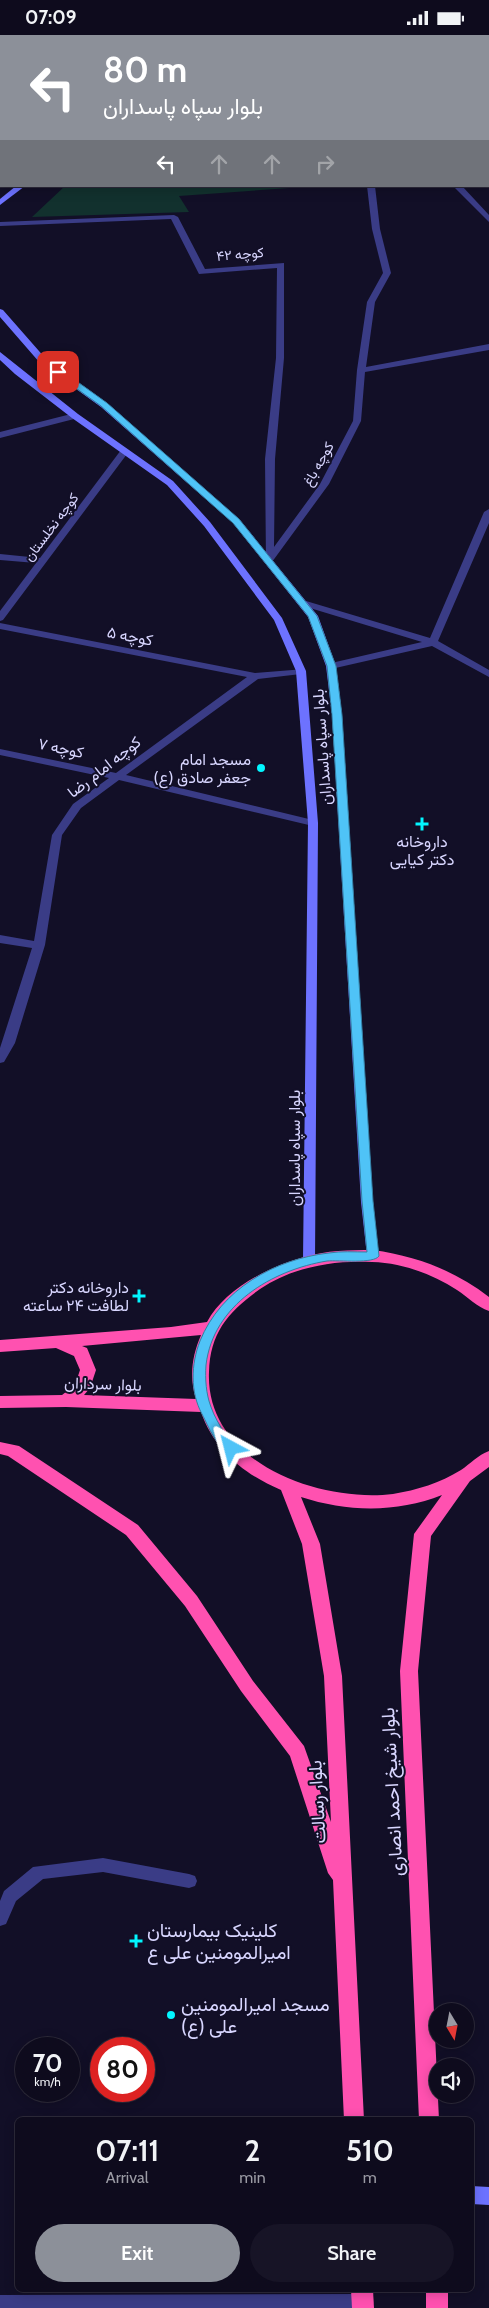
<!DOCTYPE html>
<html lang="en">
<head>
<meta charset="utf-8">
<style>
	:root { --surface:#0e0b1d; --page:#171426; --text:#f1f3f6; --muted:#9b9ba4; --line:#2e2b3b; --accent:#8c9099 }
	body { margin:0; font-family:Cabin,Vazirmatn,sans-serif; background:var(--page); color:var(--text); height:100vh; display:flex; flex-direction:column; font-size:19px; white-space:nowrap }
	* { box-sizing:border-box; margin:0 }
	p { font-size:16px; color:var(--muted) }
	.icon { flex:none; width:28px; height:28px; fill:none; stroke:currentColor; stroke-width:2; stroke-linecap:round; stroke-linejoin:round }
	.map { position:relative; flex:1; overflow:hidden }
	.drawer { position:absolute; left:15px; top:2082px; width:459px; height:175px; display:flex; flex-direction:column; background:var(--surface); border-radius:8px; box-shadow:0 2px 12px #0003,0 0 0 1px var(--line) }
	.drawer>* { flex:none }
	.banner { position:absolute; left:0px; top:0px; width:490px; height:152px; box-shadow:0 2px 12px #0003,0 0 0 1px var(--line); background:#8c9099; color:#fff; overflow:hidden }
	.needle { width:32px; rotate:170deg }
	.fabs { position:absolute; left:429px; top:1968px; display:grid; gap:10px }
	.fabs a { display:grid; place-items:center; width:45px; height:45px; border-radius:50%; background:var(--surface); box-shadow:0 2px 12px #0003,0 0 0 1px var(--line); font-size:25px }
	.speed { position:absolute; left:15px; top:2002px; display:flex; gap:10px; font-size:25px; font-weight:700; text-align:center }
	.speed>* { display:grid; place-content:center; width:65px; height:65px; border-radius:50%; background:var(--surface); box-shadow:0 2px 12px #0003,0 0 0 1px var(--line); line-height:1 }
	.speed small { font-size:12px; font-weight:400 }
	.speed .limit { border:8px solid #d22; background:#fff; color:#111 }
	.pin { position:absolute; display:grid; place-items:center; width:42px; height:42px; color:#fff; margin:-21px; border-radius:10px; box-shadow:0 2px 8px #0006 }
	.me { position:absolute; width:55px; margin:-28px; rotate:322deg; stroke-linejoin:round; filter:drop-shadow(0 0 4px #0008) }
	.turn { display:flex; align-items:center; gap:18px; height:105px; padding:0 20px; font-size:22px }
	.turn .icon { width:65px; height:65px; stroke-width:2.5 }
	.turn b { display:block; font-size:35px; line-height:42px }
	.lanes { display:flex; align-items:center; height:48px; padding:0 20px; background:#0003; justify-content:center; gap:25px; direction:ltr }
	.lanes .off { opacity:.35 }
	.eta { display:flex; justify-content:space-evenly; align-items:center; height:85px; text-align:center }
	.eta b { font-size:30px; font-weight:600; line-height:35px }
	.action { display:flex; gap:10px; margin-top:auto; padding:10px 20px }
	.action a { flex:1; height:58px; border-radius:30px; background:var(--accent); color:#fff; font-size:20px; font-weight:600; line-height:58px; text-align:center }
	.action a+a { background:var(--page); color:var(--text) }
	.status { display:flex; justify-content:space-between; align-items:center; height:35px; padding:0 25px; background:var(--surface); direction:ltr }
	.status svg { height:14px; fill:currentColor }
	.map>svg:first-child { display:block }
	.green { fill:#12312e }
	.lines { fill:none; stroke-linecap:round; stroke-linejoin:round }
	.lane { fill:#3a3c86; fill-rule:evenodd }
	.street { fill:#3a3c86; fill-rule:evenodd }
	.secondary { fill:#6d72ff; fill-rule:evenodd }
	.highway { fill:#ff51b0; fill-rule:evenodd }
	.route { fill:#4fc3f7; stroke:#337fa1 }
	.poi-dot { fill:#02f6ff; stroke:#120f27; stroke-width:2 }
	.labels { text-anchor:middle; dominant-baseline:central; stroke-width:4; stroke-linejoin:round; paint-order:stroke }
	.far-street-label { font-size:14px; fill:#d8d6ff; stroke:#120f27 }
	.street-label { font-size:16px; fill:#d8d6ff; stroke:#120f27 }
	.poi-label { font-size:16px; fill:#d8d6ff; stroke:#120f27; text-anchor:end }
	.near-street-label { font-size:19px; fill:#d8d6ff; stroke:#120f27 }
	.near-poi-label { font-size:19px; fill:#d8d6ff; stroke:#120f27; text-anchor:start }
</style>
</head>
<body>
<div class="status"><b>07:09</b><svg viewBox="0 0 49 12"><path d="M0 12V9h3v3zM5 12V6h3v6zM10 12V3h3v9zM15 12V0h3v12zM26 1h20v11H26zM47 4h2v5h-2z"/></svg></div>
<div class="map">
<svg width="489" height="2273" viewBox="0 0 489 2273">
	<rect width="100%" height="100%" fill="#120f27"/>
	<!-- green -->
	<polygon class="green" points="65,151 318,151 179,161 189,177 32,182"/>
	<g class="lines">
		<!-- lane -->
		<g class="lane">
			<polygon points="103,1823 189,1839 195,1841 197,1846 195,1851 189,1853 103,1837 43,1844 16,1866 6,1889 0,1891 0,1866 4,1856 33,1832"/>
			<polygon points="362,2259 368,2262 371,2268 369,2273 0,2273 0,2260"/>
		</g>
		<!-- street -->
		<g class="street">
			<polygon points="140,0 155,0 156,1 141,1"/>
			<polygon points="389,0 397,0 398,1 390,1"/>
			<rect x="0" y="80" width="1" height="4"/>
			<polygon points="367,151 375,151 380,194 391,238 375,267 366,332 489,309 489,315 365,337 361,386 329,449 272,527 266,527 265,424 276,323 277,233 199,239 171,184 0,191 0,187 174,180 178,182 205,234 284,228 284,323 275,424 274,512 320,449 353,386 357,335 367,267 383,238 372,194"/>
			<polygon points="453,151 462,151 489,180 489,187"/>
			<polygon points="75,378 79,381 78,383 0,403 0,397"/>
			<polygon points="124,414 129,417 127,419 3,585 0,586 0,576 36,528 0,525 0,519 40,523 121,415"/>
			<polygon points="489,474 489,488 438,606 489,635 489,642 432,611 331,634 327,633 327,629 422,607 300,570 300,566 306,566 430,603 484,477"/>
			<polygon points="0,588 255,638 305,634 305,638 301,639 258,644 126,740 313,785 318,788 313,791 119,745 81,773 62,800 45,910 15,1008 4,1027 0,1028 0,1013 32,913 0,908 0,900 34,906 52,800 73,769 109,743 0,720 0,714 116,738 247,642 0,594"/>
		</g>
		<!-- secondary -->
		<g class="secondary">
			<polygon points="0,0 4,0 5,1 0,3"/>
			<polygon points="16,151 25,151 0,170 0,164"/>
			<polygon points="0,274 3,275 46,324 107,368 239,484 318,581 336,631 342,680 373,1167 379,1221 378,1224 368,1224 367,1221 361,1167 332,680 326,631 308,582 233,488 101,372 40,328 0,282"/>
			<polygon points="0,317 78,379 173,446 210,487 282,583 306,636 318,788 315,1225 314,1228 304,1228 303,1225 308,788 296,636 274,585 204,491 167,450 72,383 15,339 0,325"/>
			<polygon points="471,2151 489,2152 489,2170 471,2169"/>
		</g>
		<!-- highway -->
		<g class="highway">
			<path d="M373 1215C416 1221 454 1235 489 1262V1276C477 1272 468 1262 457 1255 432 1239 403 1228 372 1227 333 1225 293 1232 260 1254 229 1276 210 1297 209 1337 205 1427 318 1468 393 1459 417 1455 440 1448 461 1435 470 1429 478 1420 489 1416V1432L470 1446 431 1501 418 1636 439 2085H419L400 1636 414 1499 442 1460C397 1478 347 1477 301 1462L320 1509 342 1641 364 2085H344L333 1845 328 1838 290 1721 241 1656 185 1571 126 1500 8 1421 0 1419V1407L19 1411 138 1490 197 1561 253 1646 304 1711 331 1787 324 1641 302 1509 281 1455C245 1440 214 1415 201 1377L66 1372 0 1373V1361L62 1360 75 1350 80 1335 74 1321 56 1313 0 1317V1305L171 1292 207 1287C229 1246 294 1219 338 1216 350 1215 362 1215 373 1215ZM201 1300C192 1321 189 1342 196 1364L84 1360 90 1353 96 1335 87 1313 82 1311Z"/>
			<polygon points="351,2255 373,2255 374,2273 352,2273"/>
			<rect x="426" y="2255" width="22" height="18"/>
		</g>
	</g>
	<!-- route -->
	<path class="route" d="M56 335H61L107 368 239 484 317 581 336 631 342 680 373 1166 379 1221C374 1229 339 1225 327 1226 272 1235 213 1270 206 1330 205 1344 206 1359 211 1372 214 1381 220 1391 225 1399 228 1404 234 1407 237 1413L231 1418C216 1413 209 1392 202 1379 190 1357 191 1329 200 1306 221 1254 275 1224 329 1218 341 1216 354 1217 367 1217L362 1166 332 680 327 631 308 581 233 488 101 371 56 339Z"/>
	<!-- markers -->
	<g class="poi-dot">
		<circle cx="261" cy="733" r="5"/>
		<path d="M419.5 781.5h5v5h5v5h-5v5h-5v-5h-5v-5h5z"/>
		<path d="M136.5 1253.5h5v5h5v5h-5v5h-5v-5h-5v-5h5z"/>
		<path d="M133.5 1898.5h5v5h5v5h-5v5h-5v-5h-5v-5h5z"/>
		<circle cx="171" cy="1980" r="5"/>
	</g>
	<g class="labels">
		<!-- far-street labels -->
		<g class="far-street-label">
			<text transform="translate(240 219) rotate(-5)">کوچه ۴۲</text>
			<text transform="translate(318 429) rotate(-60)">کوچه باغ</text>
			<text transform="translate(51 492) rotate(-53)">کوچه نخلستان</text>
		</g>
		<!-- street labels -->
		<g class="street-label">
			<text transform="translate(130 601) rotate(11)">کوچه ۵</text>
			<text transform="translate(322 712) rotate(-94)">بلوار سپاه پاسداران</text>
			<text transform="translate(61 713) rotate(12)">کوچه ۷</text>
			<text transform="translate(104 732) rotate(-38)">کوچه امام رضا</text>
			<text transform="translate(294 1113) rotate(-90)">بلوار سپاه پاسداران</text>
			<text transform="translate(103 1349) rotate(2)">بلوار سرداران</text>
		</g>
		<!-- poi labels -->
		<g class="poi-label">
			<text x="251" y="724">مسجد امام<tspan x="251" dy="18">جعفر صادق (ع)</tspan></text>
			<text x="422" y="806" text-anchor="middle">داروخانه<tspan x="422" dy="18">دکتر کیایی</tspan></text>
			<text x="129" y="1252">داروخانه دکتر<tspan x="129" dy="18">لطافت ۲۴ ساعته</tspan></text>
		</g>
		<!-- near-street labels -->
		<g class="near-street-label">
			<text transform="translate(392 1757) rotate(-93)">بلوار شیخ احمد انصاری</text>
			<text transform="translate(317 1767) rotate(-93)">بلوار رسالت</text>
		</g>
		<!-- near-poi labels -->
		<g class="near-poi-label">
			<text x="147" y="1895">کلینیک بیمارستان<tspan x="147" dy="22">امیرالمومنین علی ع</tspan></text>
			<text x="181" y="1969">مسجد امیرالمومنین<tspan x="181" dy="22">علی (ع)</tspan></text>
		</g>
	</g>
</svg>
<div class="fabs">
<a><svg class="needle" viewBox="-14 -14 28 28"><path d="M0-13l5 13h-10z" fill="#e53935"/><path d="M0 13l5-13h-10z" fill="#9b9ba4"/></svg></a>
<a><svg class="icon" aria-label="sound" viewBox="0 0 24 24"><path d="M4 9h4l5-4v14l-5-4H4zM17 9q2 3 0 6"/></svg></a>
</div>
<div class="speed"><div>70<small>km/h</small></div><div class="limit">80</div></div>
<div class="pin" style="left:58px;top:337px;background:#d93025"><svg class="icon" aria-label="arrive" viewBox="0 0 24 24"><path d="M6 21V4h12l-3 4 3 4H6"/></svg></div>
<svg class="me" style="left:231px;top:1413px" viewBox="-20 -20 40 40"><path d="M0-17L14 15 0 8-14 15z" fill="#4fc3f7" stroke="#fff" stroke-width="4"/></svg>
<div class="banner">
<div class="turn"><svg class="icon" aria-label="left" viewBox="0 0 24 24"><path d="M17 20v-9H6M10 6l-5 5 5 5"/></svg><div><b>80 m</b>بلوار سپاه پاسداران</div></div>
<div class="lanes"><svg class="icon" aria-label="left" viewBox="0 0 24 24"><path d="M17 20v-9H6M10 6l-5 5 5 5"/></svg><svg class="icon off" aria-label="ahead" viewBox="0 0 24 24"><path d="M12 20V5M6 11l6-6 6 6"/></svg><svg class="icon off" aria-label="ahead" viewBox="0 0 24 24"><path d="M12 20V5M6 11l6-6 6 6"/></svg><svg class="icon off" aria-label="right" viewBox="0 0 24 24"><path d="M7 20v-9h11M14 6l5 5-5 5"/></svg></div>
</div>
<section class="drawer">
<div class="eta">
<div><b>07:11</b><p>Arrival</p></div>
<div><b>2</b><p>min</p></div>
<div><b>510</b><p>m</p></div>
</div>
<div class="action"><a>Exit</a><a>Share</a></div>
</section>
</div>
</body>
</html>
